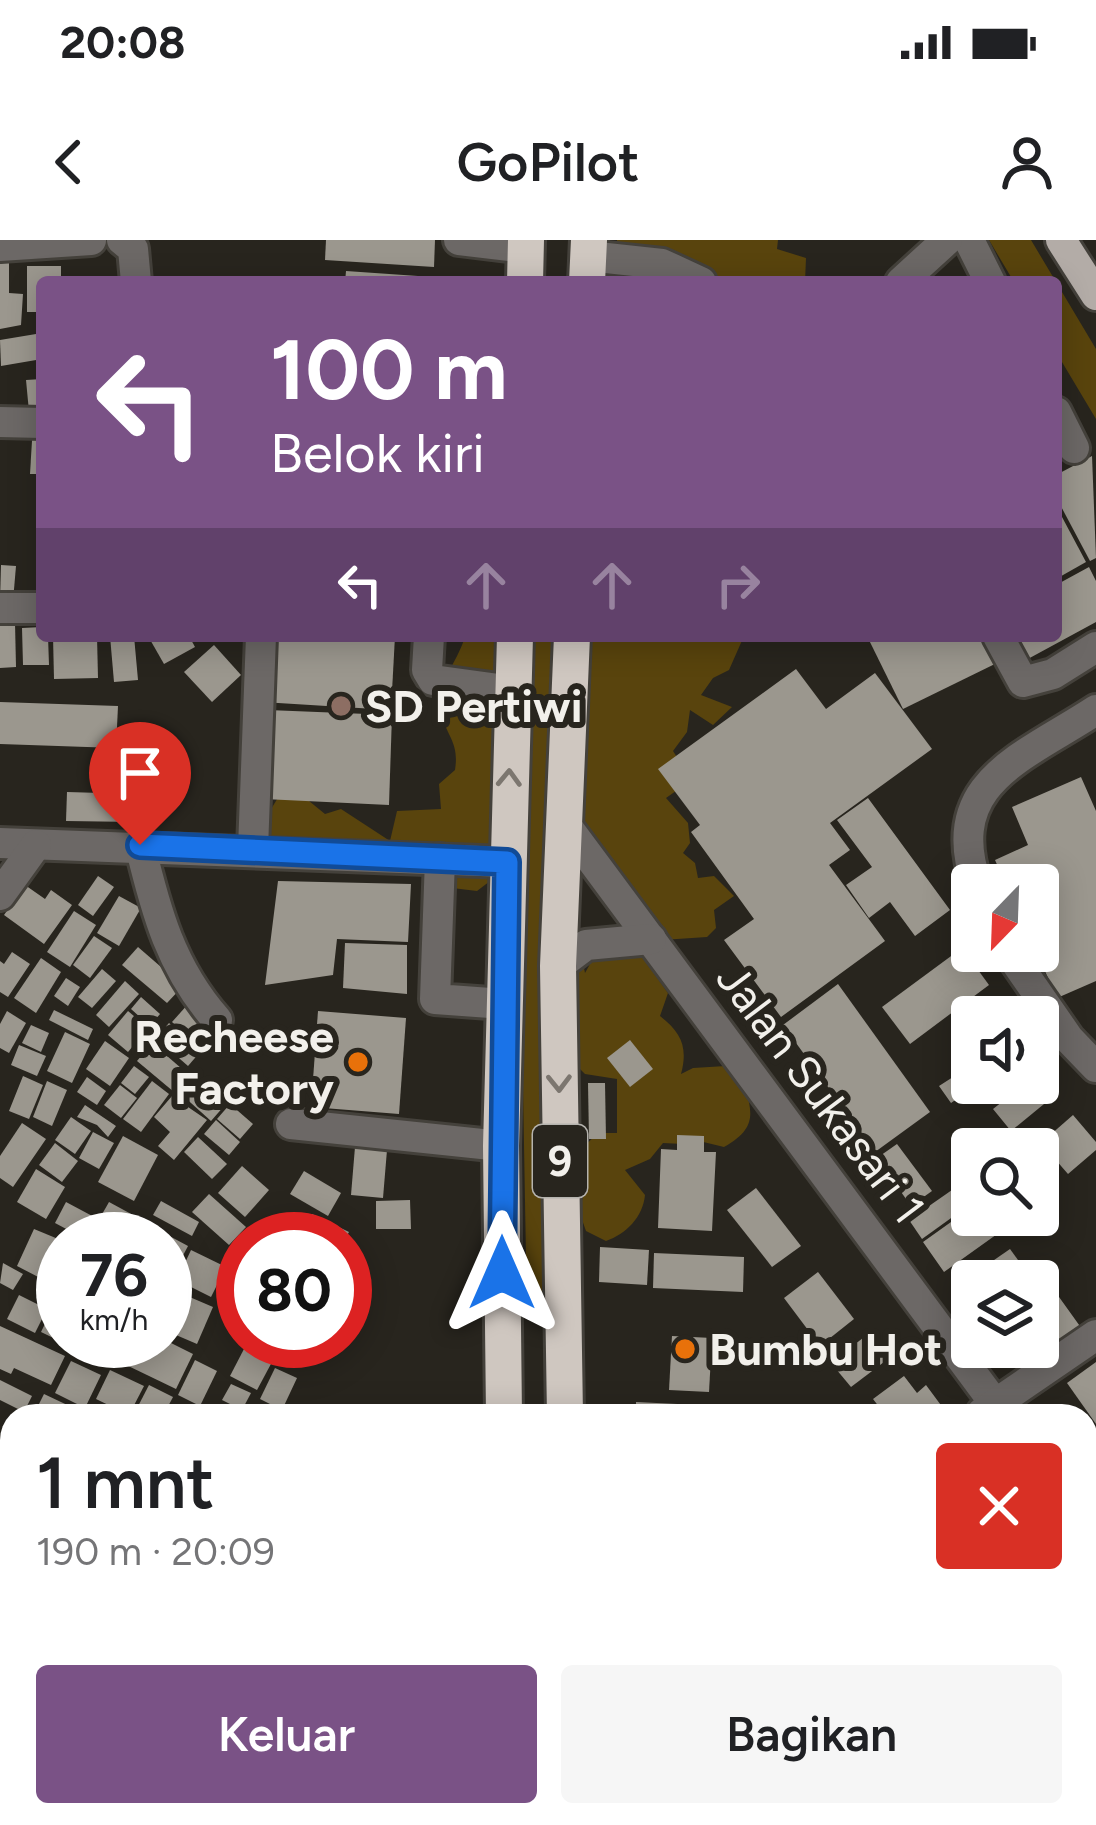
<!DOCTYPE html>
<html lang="id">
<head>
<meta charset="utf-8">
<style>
	:root { --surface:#fff; --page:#f6f6f6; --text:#202124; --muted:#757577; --accent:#7a5286 }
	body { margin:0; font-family:Figtree,sans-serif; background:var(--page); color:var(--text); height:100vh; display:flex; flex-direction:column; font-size:45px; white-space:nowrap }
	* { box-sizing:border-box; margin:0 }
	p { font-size:39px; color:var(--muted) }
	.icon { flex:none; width:66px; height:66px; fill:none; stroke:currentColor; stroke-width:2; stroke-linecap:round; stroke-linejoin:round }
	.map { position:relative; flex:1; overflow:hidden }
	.details { position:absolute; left:0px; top:1164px; width:1098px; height:423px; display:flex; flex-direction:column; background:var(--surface); border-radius:36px 36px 0 0; box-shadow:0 6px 30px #0003 }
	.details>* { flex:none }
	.guide { position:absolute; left:36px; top:36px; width:1026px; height:366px; border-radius:12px; box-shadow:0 6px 30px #0003; background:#7a5286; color:#fff; overflow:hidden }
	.needle { width:78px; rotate:203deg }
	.buttons { position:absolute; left:951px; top:624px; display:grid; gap:24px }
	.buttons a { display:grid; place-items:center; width:108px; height:108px; border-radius:12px; background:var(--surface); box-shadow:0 6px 30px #0003; font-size:60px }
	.speed { position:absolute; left:36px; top:972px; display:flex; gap:24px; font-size:60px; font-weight:700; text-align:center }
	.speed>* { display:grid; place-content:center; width:156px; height:156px; border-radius:50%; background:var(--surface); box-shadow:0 6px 30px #0003; line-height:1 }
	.speed small { font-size:30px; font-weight:400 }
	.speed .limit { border:18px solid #d22; background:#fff; color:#111 }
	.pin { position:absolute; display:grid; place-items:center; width:102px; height:102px; color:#fff; margin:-123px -51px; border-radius:50% 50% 50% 0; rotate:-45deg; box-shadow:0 0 12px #0007 }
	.pin .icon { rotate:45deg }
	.me { position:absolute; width:132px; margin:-66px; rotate:0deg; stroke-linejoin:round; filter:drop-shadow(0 0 9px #0008) }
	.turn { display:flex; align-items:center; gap:42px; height:252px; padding:0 36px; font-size:54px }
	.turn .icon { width:156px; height:156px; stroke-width:2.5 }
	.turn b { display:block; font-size:84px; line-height:102px }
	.lanes { display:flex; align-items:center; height:114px; padding:0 36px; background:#0003; justify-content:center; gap:60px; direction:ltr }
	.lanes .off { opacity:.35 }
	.round { display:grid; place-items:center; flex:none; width:126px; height:126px; border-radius:12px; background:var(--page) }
	.summary { display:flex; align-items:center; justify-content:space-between; height:204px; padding:0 36px }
	h1 { font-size:72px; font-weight:600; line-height:90px }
	.action { display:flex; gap:24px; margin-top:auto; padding:24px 36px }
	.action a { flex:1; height:138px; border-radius:12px; background:var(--accent); color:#fff; font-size:48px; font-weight:600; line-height:138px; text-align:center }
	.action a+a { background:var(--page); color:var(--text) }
	.status { display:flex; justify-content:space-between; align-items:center; height:84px; padding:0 60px; background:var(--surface); direction:ltr }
	.status svg { height:33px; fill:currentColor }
	header { display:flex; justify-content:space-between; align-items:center; height:156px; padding:0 36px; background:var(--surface); font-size:54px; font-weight:600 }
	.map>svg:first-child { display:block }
	.green { fill:#59440d }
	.water { fill:#04151f }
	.building { fill:#9b978e }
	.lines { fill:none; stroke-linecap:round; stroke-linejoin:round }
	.minor-casing { stroke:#44413b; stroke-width:36 }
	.major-casing { stroke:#44413b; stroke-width:36 }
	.highway-casing { stroke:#44413b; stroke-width:42 }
	.minor { stroke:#6c6866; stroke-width:30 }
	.major { stroke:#b3aca7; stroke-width:30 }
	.highway { stroke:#cfc7c0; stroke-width:36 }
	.oneway { stroke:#7c766f }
	.route-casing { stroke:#114b97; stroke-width:30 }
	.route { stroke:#1a73e8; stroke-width:21 }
	.education-dot { fill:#8d6e63; stroke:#28251e; stroke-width:4.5 }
	.food-dot { fill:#e8710a; stroke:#28251e; stroke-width:4.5 }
	.labels { text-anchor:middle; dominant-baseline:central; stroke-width:12; stroke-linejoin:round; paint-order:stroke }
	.shield { fill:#28251e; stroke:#b5b3ae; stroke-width:3 }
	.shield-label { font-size:42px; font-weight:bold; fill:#f2f0eb }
	.poi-label { font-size:45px; font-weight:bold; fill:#f2f0eb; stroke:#28251e; text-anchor:start }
	.street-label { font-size:45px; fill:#f2f0eb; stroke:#28251e }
</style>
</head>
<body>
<div class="status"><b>20:08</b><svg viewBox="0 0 49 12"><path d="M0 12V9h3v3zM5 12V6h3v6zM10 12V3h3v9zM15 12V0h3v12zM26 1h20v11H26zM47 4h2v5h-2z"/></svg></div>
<header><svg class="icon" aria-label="back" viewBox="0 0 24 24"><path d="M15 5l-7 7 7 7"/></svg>GoPilot<svg class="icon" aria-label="person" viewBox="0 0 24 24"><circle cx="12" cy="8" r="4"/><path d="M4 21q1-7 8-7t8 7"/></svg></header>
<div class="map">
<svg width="1096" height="1585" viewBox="0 0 1096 1585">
	<rect width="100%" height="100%" fill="#28251e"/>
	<!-- green -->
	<g class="green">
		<polygon points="617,0 778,0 777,9 806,18 805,42 613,42"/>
		<polygon points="989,0 1031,0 1096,109 1096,179 1056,112 1056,42 1014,42"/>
		<path d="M465 396H744L729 430 713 438 701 455 732 467 713 485 690 470 687 492 673 511 684 528 683 546 666 558 688 583 690 603 683 613 695 623 698 638 714 636 734 656 714 670 716 688 707 697 662 700 655 693 654 678 638 674 623 636 609 624 592 638 563 625 585 733 595 715 619 710 641 715 668 753 660 776C682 793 688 808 681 834L693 828 742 825C745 864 767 883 724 907L691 899 683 904 663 903 650 919 625 930 645 955C643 977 626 994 606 1001L586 991 579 971 585 950 579 911 598 893H617V839L585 834 560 809 559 793 540 796 543 1074H527L522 792 513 721 525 688 527 646 498 635 477 651 452 648 442 629V601L394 628 351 600C323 613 295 608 266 597L265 579 279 556 298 552 325 574 341 569 390 601 397 571 441 569 439 544 455 530C459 504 449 499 442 477 433 446 459 421 465 396Z"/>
		<polygon points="238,1575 445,1575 444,1585 233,1585"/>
	</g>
	<!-- water -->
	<polygon class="water" points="583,1575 804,1575 818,1585 595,1585"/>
	<!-- building -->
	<g class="building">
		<polygon points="326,0 435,0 434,27 325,20"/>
		<polygon points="0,23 9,23 9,53 23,54 21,85 0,89"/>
		<polygon points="27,26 61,26 61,42 42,42 42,72 27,72"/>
		<polygon points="346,31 418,36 417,42 345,42"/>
		<polygon points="42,93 42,119 1,126 0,100"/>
		<polygon points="42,139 42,181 30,182 26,140"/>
		<polygon points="33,184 42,185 42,234 30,234"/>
		<polygon points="1092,216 1096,318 1090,321 1056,257 1056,235"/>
		<polygon points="1062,277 1086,322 1056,339 1056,281"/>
		<polygon points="1,325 16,326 13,361 0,361"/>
		<polygon points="1089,327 1096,341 1096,382 1026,420 1013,396 1056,396 1056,345"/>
		<polygon points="0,383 15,383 16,427 0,428"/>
		<polygon points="42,387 42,396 48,396 49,425 23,425 22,388"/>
		<polygon points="53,396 97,396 98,438 54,439"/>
		<polygon points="110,396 134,396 138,440 114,442"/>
		<polygon points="148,396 189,396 195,407 164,424"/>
		<polygon points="265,396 395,396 391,470 262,462"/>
		<polygon points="867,396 989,396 1001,421 903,469"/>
		<polygon points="214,405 241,435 212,462 184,432"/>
		<polygon points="796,429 826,469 875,433 932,509 830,583 850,610 829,625 885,701 781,777 724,700 754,679 691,592 700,585 658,529"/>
		<polygon points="0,462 118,466 116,508 0,504"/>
		<polygon points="268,470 392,475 389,565 264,559"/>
		<polygon points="1081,537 1096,571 1096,741 1057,758 1036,711 1038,645 1006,645 995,620 1028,605 1012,567"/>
		<polygon points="67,552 136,554 136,582 66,581"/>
		<polygon points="868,558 950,670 915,696 890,662 869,678 846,645 872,627 837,580"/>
		<polygon points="98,636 114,647 93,676 78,665"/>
		<polygon points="278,641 411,644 408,702 337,699 333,735 265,745"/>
		<polygon points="25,645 45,659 51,650 72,665 44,704 4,675"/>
		<polygon points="119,656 141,668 119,706 97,693"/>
		<polygon points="74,671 96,685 70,727 47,712"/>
		<polygon points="94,696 112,708 90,738 73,725"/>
		<polygon points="345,703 407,705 407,754 343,748"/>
		<polygon points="138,707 183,746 167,763 122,725"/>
		<polygon points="962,708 989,745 910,804 882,767"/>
		<polygon points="12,712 30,724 8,757 0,752 0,721 4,724"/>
		<polygon points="41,718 61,732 36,773 14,758"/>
		<polygon points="102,729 116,741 92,768 78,757"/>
		<polygon points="66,738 80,747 68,766 54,756"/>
		<polygon points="125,741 139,754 109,787 96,775"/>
		<polygon points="838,744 930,872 875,912 783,785"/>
		<polygon points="141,757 160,774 150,786 131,769"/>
		<polygon points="189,763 223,792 206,812 172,782"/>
		<polygon points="54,770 93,789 88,800 49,780"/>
		<polygon points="7,771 26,783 9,813 0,808 0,784"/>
		<polygon points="128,771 148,788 128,812 108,795"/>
		<polygon points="318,771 406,778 399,874 311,867"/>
		<polygon points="972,779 972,820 953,792"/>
		<polygon points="169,783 201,811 188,826 156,798"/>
		<polygon points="31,785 49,793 41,812 22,803"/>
		<polygon points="65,792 90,804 72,843 47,831"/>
		<polygon points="630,800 653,829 630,847 607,818"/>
		<polygon points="105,801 129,818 110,846 86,829"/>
		<polygon points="152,803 189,835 174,852 137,821"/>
		<polygon points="19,805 46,816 37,836 11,825"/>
		<polygon points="134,826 149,837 135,854 121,843"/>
		<polygon points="967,828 972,843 980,843 951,863 939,846"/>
		<polygon points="1038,834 1055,855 1011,891 993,869 1026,843 1038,843"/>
		<polygon points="23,836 43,845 29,879 9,871"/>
		<polygon points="87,837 106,851 97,865 77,852"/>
		<polygon points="195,838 225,865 211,881 181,854"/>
		<polygon points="47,841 67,850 52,886 33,877"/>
		<polygon points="152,841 169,854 141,892 123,879"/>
		<polygon points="588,843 605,843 606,899 589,899"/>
		<polygon points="120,845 137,858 121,878 104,865"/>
		<polygon points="172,856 207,880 174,920 158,906 170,892 154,877"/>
		<polygon points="230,864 253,884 240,899 217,879"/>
		<polygon points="85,865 116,886 108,897 97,885 77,877"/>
		<polygon points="1073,875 1096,902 1096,910 1068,934 1041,903"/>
		<polygon points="71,877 91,891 75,914 55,900"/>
		<polygon points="216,880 240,902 229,915 204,894"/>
		<polygon points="22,883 46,899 13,947 0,938 0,916"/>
		<polygon points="93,892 114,903 99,929 79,918"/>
		<polygon points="677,895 704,896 704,912 716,912 712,991 658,988 661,909 677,910"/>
		<polygon points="123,896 158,915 134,961 98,942"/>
		<polygon points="198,897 227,924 212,939 184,912"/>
		<polygon points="55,903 78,921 62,942 39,925"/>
		<polygon points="897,904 932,951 911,966 877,918"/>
		<polygon points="355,907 387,910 383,958 351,955"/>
		<polygon points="242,926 269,950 245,977 218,953"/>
		<polygon points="36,929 65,947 46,979 17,962"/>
		<polygon points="304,931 341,953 328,976 290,954"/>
		<polygon points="972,936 972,963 922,999 909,980"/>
		<polygon points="756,948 801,1006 772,1027 727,970"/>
		<polygon points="209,954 246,987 229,1005 192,972"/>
		<polygon points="410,960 411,989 376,989 376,961"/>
		<polygon points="161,961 199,982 192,996 153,975"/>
		<polygon points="66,962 96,978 85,999 55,983"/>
		<polygon points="109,962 133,975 120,999 88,999"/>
		<polygon points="972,967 972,975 1009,975 1014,982 944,1032 923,1002"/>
		<polygon points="312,974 349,992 345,999 300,999"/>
		<polygon points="136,980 156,991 152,999 125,999"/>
		<polygon points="34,989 63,1001 44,1040 17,1026"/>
		<polygon points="162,992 188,1006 171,1038 165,1035"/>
		<polygon points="600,1007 649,1010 647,1045 599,1042"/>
		<polygon points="1010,1009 1029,1035 1020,1041 975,1041 971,1036"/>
		<polygon points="191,1010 226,1027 211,1057 177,1040"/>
		<polygon points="654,1013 744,1017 743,1052 653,1048"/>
		<polygon points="3,1023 23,1034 13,1050 0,1043"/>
		<polygon points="818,1032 854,1079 820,1106 784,1058"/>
		<polygon points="1049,1043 1087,1096 1041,1129 1025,1107 1038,1107 1038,1052"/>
		<polygon points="165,1044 184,1054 165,1093"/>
		<polygon points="19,1055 47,1069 35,1093 7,1079"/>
		<polygon points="185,1055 213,1067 197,1104 169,1092"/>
		<polygon points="56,1061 63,1064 63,1101 75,1101 72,1107 41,1092"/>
		<polygon points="0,1086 65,1116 51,1145 14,1128 11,1134 0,1129"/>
		<polygon points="868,1094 888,1119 851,1147 831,1123"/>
		<polygon points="672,1096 712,1098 709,1152 669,1150"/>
		<polygon points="87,1101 120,1101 110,1123 82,1109"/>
		<polygon points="130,1101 167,1101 193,1114 176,1149 120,1122"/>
		<polygon points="245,1107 272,1122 257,1150 230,1136"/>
		<polygon points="195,1120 217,1131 200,1166 178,1155"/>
		<polygon points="71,1121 101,1135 85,1168 55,1153"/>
		<polygon points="1096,1122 1096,1184 1067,1143"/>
		<polygon points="275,1128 297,1138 282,1170 260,1159"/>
		<polygon points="110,1130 144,1146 129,1175 96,1159"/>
		<polygon points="904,1136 917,1153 926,1145 946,1172 886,1176 873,1159"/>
		<polygon points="0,1140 32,1156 24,1172 0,1160"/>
		<polygon points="231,1144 251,1153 242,1170 222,1160"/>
		<polygon points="149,1145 173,1157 163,1176 133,1176"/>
		<polygon points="44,1154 80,1171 77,1176 33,1176"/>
		<polygon points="636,1162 698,1165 698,1176 636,1176"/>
		<polygon points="1096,1419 1096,1509 1086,1497 1086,1426"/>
	</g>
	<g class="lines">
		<defs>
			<g id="minor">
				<polyline points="122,0 133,9 136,42"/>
				<polyline points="459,0 526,8"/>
				<polyline points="969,0 990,42"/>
				<polyline points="0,6 91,0"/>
				<polyline points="588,16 662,24 701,42"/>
				<polyline points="901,42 947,0"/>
				<polyline points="1056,172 1074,208"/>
				<polyline points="0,182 42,183"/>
				<polyline points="0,368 42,368"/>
				<polyline points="429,396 427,430 433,440 512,451"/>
				<polyline points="998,396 1023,442 1053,434 1096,407"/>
				<polyline points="565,584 1004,1176"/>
				<polyline points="0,603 507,622"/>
				<path d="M140 605C156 672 171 728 217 780"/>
				<polyline points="253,609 261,396"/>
				<polyline points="440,619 435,759 504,764"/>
				<path d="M977 645C941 543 1023 518 1096 470"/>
				<polyline points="0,655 36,605"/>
				<polyline points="1008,711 1069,799 1096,827"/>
				<polyline points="558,726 586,705 651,699"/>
				<polyline points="291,884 501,906"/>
				<polyline points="982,1173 1096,1095"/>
				<polyline points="1086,1279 1096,1291"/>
				<polyline points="0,1292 12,1299"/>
				<polyline points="0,1419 12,1426"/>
				<polyline points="17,1575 35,1585"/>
				<polyline points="996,1575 1006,1585"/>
				<polyline points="143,1585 149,1575"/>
			</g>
			<polyline id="major" points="1061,0 1096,55"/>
			<g id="highway">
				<polyline points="525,42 526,0"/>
				<polyline points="587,42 589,0"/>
				<polyline points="504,1176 501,906 515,396"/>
				<polyline points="565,1176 558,726 572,396"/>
				<polyline points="490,1585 491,1575"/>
				<polyline points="553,1585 554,1575"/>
			</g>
		</defs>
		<!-- minor casing -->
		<use href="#minor" class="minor-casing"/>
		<!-- major casing -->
		<use href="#major" class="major-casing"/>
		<!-- highway casing -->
		<use href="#highway" class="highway-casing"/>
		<!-- minor -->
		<use href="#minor" class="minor"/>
		<!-- major -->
		<use href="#major" class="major"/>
		<!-- highway -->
		<use href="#highway" class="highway"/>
	</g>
	<!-- one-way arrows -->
	<defs><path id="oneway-chevron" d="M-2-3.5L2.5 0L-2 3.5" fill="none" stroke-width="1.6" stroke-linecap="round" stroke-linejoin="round" transform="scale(3)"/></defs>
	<g class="oneway">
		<use href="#oneway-chevron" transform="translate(509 538) rotate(-88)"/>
		<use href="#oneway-chevron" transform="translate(559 843) rotate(89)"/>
	</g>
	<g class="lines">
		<defs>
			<polyline id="route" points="140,605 507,622 502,1033"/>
		</defs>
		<!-- route casing -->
		<use href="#route" class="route-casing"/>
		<!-- route -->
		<use href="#route" class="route"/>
	</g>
	<!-- markers -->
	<circle class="education-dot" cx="341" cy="466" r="12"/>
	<g class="food-dot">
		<circle cx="358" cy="822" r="12"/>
		<circle cx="685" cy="1109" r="12"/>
	</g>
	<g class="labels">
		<!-- shield labels -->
		<rect class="shield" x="533" y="885" width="54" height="72" rx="9"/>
		<g class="shield-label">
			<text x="560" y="921">9</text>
		</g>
		<!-- poi labels -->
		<g class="poi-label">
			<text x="365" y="466">SD Pertiwi</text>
			<text x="334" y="796" text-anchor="end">Recheese<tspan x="334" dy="52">Factory</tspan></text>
			<text x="709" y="1109">Bumbu Hot</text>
		</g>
		<!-- street labels -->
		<g class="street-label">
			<text transform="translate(821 853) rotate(53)">Jalan Sukasari 1</text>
		</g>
	</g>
</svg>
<div class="buttons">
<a><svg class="needle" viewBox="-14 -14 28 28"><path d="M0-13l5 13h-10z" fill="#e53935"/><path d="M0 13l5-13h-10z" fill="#757577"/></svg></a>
<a><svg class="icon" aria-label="sound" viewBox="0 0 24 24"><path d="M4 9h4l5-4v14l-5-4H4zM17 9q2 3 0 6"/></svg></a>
<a><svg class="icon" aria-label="search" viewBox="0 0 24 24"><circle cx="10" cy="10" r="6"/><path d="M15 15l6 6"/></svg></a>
<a><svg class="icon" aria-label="layers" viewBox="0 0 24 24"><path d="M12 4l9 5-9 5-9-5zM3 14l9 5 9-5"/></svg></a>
</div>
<div class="speed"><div>76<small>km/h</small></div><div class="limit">80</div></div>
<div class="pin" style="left:140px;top:605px;background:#d93025"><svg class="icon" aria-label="arrive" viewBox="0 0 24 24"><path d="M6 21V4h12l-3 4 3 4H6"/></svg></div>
<svg class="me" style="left:502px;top:1033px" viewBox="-20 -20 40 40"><path d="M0-17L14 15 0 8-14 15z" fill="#1a73e8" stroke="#fff" stroke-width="4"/></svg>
<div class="guide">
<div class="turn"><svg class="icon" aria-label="left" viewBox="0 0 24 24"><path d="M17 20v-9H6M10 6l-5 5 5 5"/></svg><div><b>100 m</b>Belok kiri</div></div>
<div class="lanes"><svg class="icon" aria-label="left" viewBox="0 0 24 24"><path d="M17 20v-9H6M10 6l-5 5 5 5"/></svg><svg class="icon off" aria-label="ahead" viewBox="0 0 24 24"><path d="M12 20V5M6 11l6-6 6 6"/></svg><svg class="icon off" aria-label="ahead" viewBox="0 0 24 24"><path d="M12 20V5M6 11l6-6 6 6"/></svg><svg class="icon off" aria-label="right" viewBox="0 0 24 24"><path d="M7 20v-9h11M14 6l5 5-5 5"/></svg></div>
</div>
<section class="details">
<div class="summary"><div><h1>1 mnt</h1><p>190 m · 20:09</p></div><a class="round" style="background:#d93025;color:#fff"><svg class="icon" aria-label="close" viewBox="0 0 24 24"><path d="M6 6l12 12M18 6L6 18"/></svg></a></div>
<div class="action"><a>Keluar</a><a>Bagikan</a></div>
</section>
</div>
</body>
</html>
